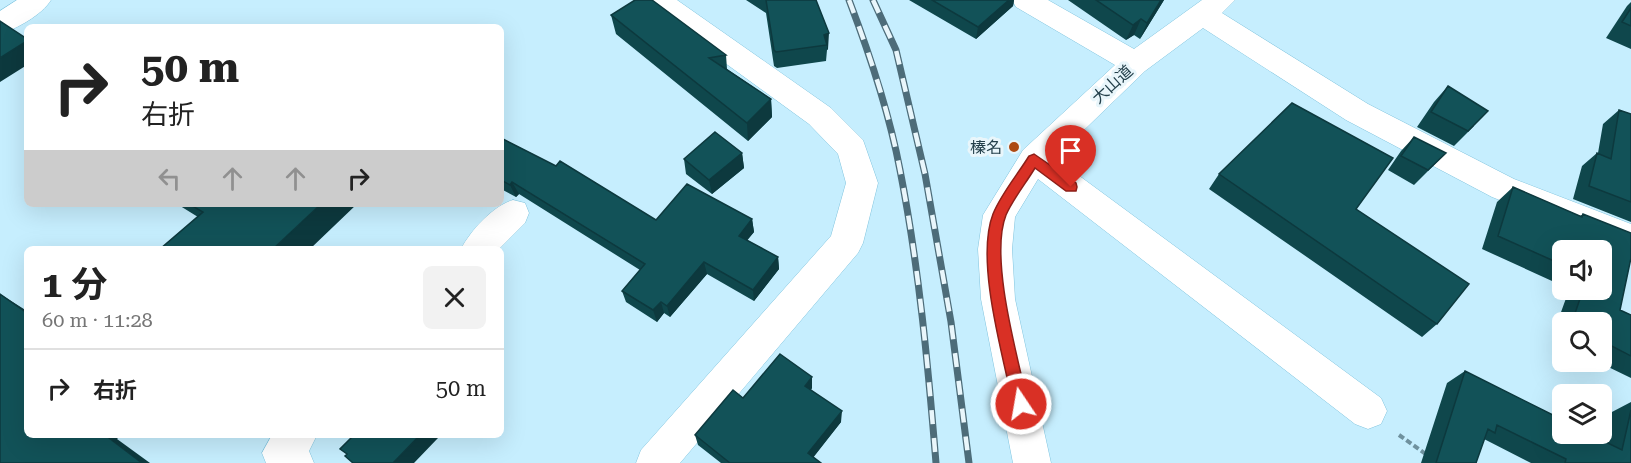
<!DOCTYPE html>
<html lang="ja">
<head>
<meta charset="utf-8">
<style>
  :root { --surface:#fff; --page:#f2f2f2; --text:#222; --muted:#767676; --line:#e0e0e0 }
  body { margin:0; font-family:"Roboto Serif","Noto Sans JP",serif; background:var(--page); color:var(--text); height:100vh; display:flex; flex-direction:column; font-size:22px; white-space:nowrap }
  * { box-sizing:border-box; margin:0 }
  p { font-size:20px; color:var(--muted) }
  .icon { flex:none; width:33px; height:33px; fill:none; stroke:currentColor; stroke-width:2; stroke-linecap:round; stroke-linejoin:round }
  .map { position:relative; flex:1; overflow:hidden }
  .panel { position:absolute; left:24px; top:246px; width:480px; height:192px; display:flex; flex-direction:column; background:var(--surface); border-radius:9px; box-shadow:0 6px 24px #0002 }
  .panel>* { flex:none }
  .banner { position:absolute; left:24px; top:24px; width:480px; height:183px; border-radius:9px; box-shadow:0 6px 24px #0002; background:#fff; color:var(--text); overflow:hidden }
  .buttons { position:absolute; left:1552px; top:240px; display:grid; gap:12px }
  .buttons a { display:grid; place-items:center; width:60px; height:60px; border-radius:9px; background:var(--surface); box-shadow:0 6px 24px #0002; font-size:30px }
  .pin { position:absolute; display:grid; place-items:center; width:51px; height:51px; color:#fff; margin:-62px -26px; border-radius:50% 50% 50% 0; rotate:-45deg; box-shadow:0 0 6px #0007 }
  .pin .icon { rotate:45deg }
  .me { position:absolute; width:66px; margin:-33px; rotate:348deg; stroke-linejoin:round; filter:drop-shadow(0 0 4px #0008) }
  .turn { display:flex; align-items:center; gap:21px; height:126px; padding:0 18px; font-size:27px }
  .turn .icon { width:78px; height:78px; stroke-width:2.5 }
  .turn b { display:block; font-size:42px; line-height:51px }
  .lanes { display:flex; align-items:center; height:57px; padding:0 18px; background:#0003; justify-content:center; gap:30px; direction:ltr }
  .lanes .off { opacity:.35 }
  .round { display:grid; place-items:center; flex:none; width:63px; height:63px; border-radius:9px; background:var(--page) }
  .headline { display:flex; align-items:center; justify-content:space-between; height:102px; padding:0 18px }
  h1 { font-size:36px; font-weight:700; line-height:45px }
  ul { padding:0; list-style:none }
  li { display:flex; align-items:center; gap:18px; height:78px; padding:0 18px; border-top:2px solid var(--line) }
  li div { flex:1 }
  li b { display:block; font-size:22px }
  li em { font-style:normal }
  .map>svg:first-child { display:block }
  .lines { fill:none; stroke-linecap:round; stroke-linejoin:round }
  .minor-casing { stroke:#80c4de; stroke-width:1 }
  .path { stroke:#6f919e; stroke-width:4; stroke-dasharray:6 3; stroke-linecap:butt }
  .minor { fill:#fff; fill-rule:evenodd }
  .rail-casing { stroke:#4d6c79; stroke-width:7 }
  .rail { stroke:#e9f6fb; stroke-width:4.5; stroke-dasharray:14; stroke-linecap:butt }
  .wall { fill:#0f474c }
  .shaded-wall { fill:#0d393e }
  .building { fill:#125258; stroke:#0d393e; stroke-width:1.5 }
  .route { fill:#d93025; stroke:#8d1f18; stroke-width:1.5 }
  .poi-dot { fill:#ad4a13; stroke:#e9f6fb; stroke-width:2 }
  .labels { text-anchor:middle; stroke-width:6; stroke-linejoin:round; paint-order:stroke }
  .street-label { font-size:16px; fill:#24404b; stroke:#e9f6fb }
  .poi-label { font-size:16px; fill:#24404b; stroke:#e9f6fb; text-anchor:end }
</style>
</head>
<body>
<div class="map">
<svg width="1631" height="463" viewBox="0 0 1631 463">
  <rect width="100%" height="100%" fill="#c6eefe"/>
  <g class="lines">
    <g class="minor-casing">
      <path id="minor" d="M17,0H51C42,15 16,29 0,34V11Z
        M644,0H677L831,108L863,140L878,183L863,243L858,253L680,463H636L641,450L831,236L846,183L838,154L809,124L648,7Z
        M1012,0H1048L1134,49L1202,0H1235L1222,13L1368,104L1514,179L1631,224V252L1492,197L1346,120L1203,28L1145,71L1055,158L1381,398L1387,411L1381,424L1368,429L1355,424L1038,179L1015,217L1012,249L1015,299L1051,463H1013L981,299L978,249L983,215L1023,150L1115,65L1016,7Z
        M513,200L525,203L529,213L525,223L499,249H461C471,230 493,206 513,200Z
        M272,435H317L309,451L314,463H266L262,453Z"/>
    </g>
    <path class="path" d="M1399,435L1427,455"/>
    <use href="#minor" class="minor"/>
    <g class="rail-casing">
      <path id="rail" d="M849,0C870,55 889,112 900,170C919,267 928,365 936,463
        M873,0L896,50L925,174L951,322L969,463"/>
    </g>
    <use href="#rail" class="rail"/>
  </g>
  <path class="wall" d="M746,0H816L828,49L827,50L826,61L777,68L774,66L766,13Z
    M909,0H1014L1013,6L976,39Z
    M1068,0H1164L1140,39L1134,35L1126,40Z
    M1631,2V49L1606,38L1627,6Z
    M611,15L726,55L727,69L771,99L772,117L748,141L616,34Z
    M1448,86L1474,126L1454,146L1417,127L1434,102Z
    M1619,110L1631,114V222L1573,199L1582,166L1597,153H1598L1603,124Z
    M1414,137L1446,153L1414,185L1388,170L1401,151Z
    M501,138L656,220L752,219L754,232L747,240L778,257L779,269L754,301L707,274L670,317L664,313L657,322L626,302L622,291L640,270L519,194L516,197L501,189Z
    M742,153L744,168L712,194L686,174L684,159Z
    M1219,174L1356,209L1437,324L1422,337L1209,189Z
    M1513,187L1580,216L1583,214L1620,310L1631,315V378L1598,362H1602V322H1563V343L1552,337L1569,290H1602L1563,250V286L1482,249L1497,202Z
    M177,204H357L198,217Z
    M1465,371L1604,441L1610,413L1631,402V463H1531L1484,439L1476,463H1421L1447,383Z
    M812,388L811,390L841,422L813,457L821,463H721L698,445L695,435L743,398Z"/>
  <path class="shaded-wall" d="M1009,0H1014L1013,6L976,39L978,27Z
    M1161,0H1164L1140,39L1147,23Z
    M1141,19L1134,35L1126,40L1133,25Z
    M829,33L828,49L827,50V45L824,35Z
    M27,41V65L0,82V58Z
    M771,99L772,117L748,141L747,123Z
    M742,153L744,168L712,194L709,180Z
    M512,182L519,194L516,197L510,185Z
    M321,204H357L310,249H273Z
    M752,219L754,232L741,248L739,236Z
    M778,257L779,269L754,301L753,290Z
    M704,262L707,274L670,317L667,306Z
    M0,294L27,311V313Z
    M661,302L664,313L657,322L653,310Z
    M812,377V388L805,397V386Z
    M842,411L841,422L809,463L808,453Z
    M105,435H121L117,439L150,463H142Z
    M420,435H434L438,438L414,463H393Z"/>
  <path class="building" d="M635,0H652L726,55L709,58L771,99L747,123L611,15Z
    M766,0H816L829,33L824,35L827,45L776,52L774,50Z
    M932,0H1009L978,27Z
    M1096,0H1161L1147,23L1141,19L1133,25Z
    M1631,8V26L1622,22Z
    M0,21L27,39V41L0,58Z
    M1448,86L1488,111L1468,131L1431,112Z
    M1292,103L1393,158L1356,209L1469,284L1437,324L1219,174Z
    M1619,110L1631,114V202L1589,186L1597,153L1611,159Z
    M715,132L742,153L709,180L684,159Z
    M1414,137L1446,153L1428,170L1401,156Z
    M501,138L556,166L560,161L656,220L687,184L752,219L739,236L778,257L753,290L704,262L667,306L661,302L653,310L622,291L645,264L512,182L510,185L501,180Z
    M1513,187L1582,217L1583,214L1631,233V258L1620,310L1631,315V356L1602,341V322H1572L1583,290H1602V250H1563V265L1498,236Z
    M189,204H321L273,249H160L203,212Z
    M0,294L27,313V435H105L142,463H0Z
    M780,354L812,377L805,386L842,411L808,453L821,463H730L695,435L733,390L743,398Z
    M1465,371L1563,420V434H1589L1622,450L1631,410V463H1565L1566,459L1497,425L1495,433L1488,429L1476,463H1436Z
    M354,435H420L393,463H353L345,456L347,454L340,449Z"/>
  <path class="route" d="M1034,154L1076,183L1077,187L1076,191H1066L1035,168C1026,183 1013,199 1006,215C989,258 1018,358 1028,404L1026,409L1021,411L1015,409L1013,404C1003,356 975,260 993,214C1001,194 1018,174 1029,156Z"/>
  <circle class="poi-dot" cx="1014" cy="147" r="6"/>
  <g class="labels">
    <g class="street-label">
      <text transform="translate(1112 84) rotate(-42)" y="6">大山道</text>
    </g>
    <g class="poi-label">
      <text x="1002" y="153">榛名</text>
    </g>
  </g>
</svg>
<div class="buttons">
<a><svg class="icon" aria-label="sound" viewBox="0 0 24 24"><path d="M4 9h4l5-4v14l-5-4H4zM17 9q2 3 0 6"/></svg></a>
<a><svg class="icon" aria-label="search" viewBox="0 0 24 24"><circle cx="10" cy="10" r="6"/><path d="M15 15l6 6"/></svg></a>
<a><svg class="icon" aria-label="layers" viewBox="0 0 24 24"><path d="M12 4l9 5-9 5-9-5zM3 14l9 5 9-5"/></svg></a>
</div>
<div class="pin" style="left:1071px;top:187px;background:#d93025"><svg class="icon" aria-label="arrive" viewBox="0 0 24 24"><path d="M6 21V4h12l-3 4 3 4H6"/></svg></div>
<svg class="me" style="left:1021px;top:404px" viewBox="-20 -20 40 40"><circle r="17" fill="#d93025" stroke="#fff" stroke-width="3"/><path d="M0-11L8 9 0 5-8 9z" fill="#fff"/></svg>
<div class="banner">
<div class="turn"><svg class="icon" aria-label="right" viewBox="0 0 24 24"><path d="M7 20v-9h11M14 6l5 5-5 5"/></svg><div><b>50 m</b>右折</div></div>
<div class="lanes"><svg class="icon off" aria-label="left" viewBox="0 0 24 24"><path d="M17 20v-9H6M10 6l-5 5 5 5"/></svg><svg class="icon off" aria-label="ahead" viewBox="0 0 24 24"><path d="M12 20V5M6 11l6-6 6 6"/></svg><svg class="icon off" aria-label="ahead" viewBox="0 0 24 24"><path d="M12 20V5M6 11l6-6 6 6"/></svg><svg class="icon" aria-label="right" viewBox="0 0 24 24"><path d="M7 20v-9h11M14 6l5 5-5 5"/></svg></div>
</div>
<section class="panel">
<div class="headline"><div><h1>1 分</h1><p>60 m · 11:28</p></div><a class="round"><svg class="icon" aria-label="close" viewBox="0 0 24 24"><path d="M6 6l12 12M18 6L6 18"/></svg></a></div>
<ul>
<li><svg class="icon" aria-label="right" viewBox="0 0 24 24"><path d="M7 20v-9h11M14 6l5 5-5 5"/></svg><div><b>右折</b></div><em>50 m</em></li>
</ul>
</section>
</div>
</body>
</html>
